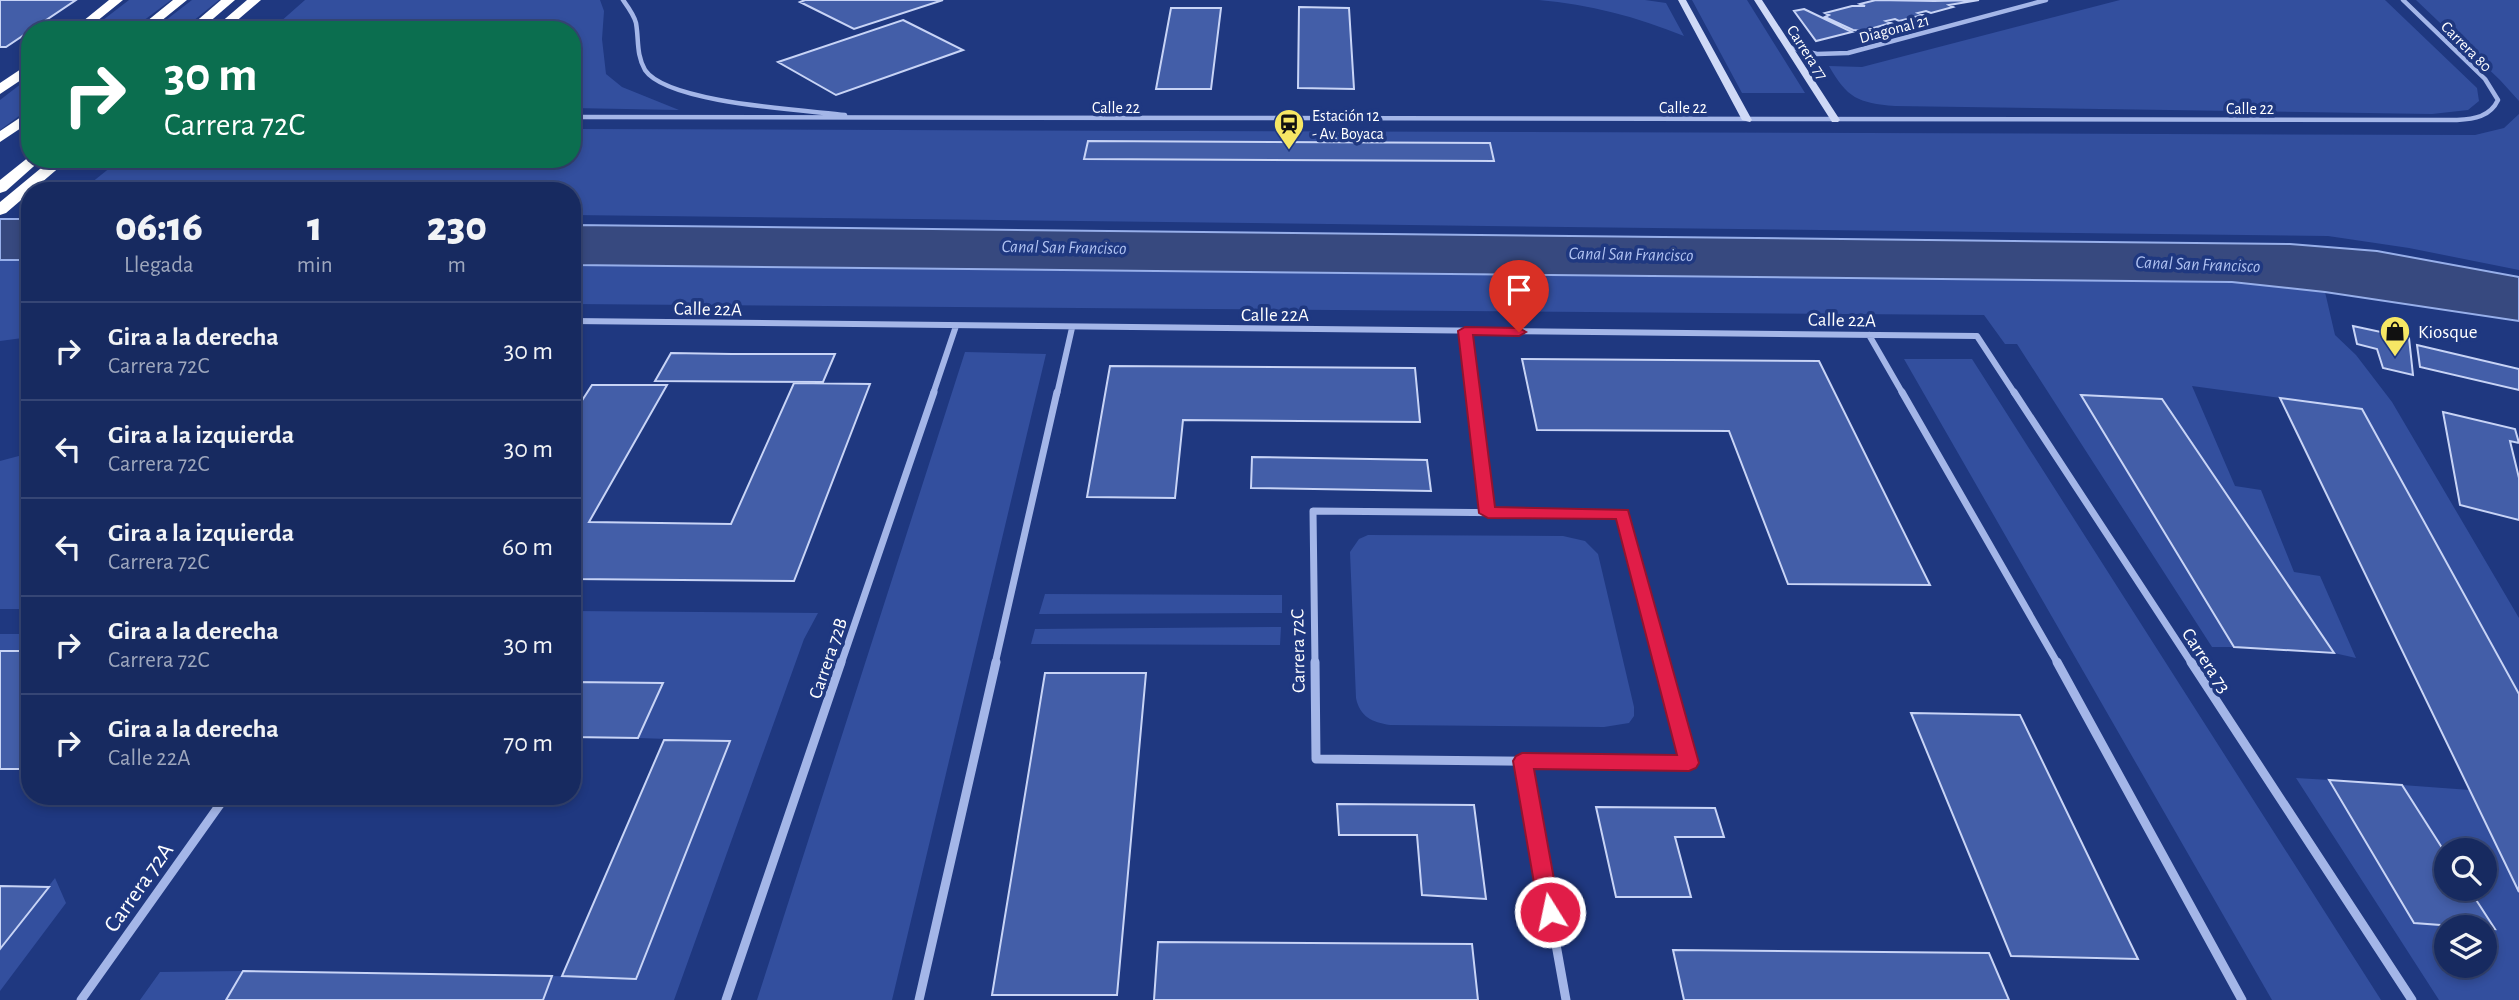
<!DOCTYPE html>
<html lang="es">
<head>
<meta charset="utf-8">
<style>
  :root { --surface:#172a60; --page:#203266; --text:#f1f3f6; --muted:#9ea7bd; --line:#364675 }
  body { margin:0; font-family:"Alegreya Sans",sans-serif; background:var(--page); color:var(--text); height:100vh; display:flex; flex-direction:column; font-size:26px; white-space:nowrap }
  * { box-sizing:border-box; margin:0 }
  p { font-size:23px; color:var(--muted) }
  .icon { flex:none; width:38px; height:38px; fill:none; stroke:currentColor; stroke-width:2; stroke-linecap:round; stroke-linejoin:round }
  .map { position:relative; flex:1; overflow:hidden }
  .sheet { position:absolute; left:21px; top:182px; width:560px; height:623px; display:flex; flex-direction:column; background:var(--surface); border-radius:28px; box-shadow:0 4px 10px #0003,0 0 0 2px var(--line) }
  .sheet>* { flex:none }
  .guide { position:absolute; left:21px; top:21px; width:560px; height:147px; border-radius:28px; box-shadow:0 4px 10px #0003,0 0 0 2px var(--line); background:#0b6e4f; color:#fff; overflow:hidden }
  .fabs { position:absolute; left:2434px; top:838px; display:grid; gap:14px }
  .fabs a { display:grid; place-items:center; width:63px; height:63px; border-radius:50%; background:var(--surface); box-shadow:0 4px 10px #0003,0 0 0 2px var(--line); font-size:35px }
  .pin { position:absolute; display:grid; place-items:center; width:60px; height:60px; color:#fff; margin:-72px -30px; border-radius:50% 50% 50% 0; rotate:-45deg; box-shadow:0 0 7px #0007 }
  .pin .icon { rotate:45deg }
  .me { position:absolute; width:77px; margin:-38px; rotate:350deg; stroke-linejoin:round; filter:drop-shadow(0 0 5px #0008) }
  .turn { display:flex; align-items:center; gap:24px; height:147px; padding:0 28px; font-size:32px }
  .turn .icon { width:91px; height:91px; stroke-width:2.5 }
  .turn b { display:block; font-size:49px; line-height:60px }
  .eta { display:flex; justify-content:space-evenly; align-items:center; height:119px; text-align:center }
  .eta b { font-size:42px; font-weight:800; line-height:49px }
  ul { padding:0; list-style:none }
  li { display:flex; align-items:center; gap:21px; height:98px; padding:0 28px; border-top:2px solid var(--line) }
  li div { flex:1 }
  li b { display:block; font-size:26px }
  li em { font-style:normal }
  .map>svg:first-child { display:block }
  .green { fill:#334f9e }
  .water { fill:#37497f; stroke:#97afea; stroke-width:2 }
  .building { fill:#435ea8; stroke:#c8d4f6; stroke-width:2 }
  .lines { fill:none; stroke-linecap:round; stroke-linejoin:round }
  .street-far3 { stroke:#a4b6e8; stroke-width:4.5 }
  .street-far2 { stroke:#a4b6e8; stroke-width:6 }
  .street-far1 { stroke:#a4b6e8; stroke-width:7 }
  .street { stroke:#a4b6e8; stroke-width:9 }
  .secondary { fill:#cfd9f6; fill-rule:evenodd }
  .highway { fill:#fff; fill-rule:evenodd }
  .route { fill:#e11d48; stroke:#92132f; stroke-width:2 }
  .labels { text-anchor:middle; stroke-width:7; stroke-linejoin:round; paint-order:stroke }
  .far-street-label { font-size:16px; fill:#fff; stroke:#1f3880 }
  .far-poi-label { font-size:16px; fill:#fff; stroke:#1f3880; text-anchor:start }
  .far-water-label { font-size:18px; font-style:italic; fill:#afc1f0; stroke:#1f3880 }
  .street-label { font-size:19px; fill:#fff; stroke:#1f3880 }
  .poi-label { font-size:19px; fill:#fff; stroke:#1f3880; text-anchor:start }
  .near-street-label { font-size:23px; fill:#fff; stroke:#1f3880 }
</style>
</head>
<body>
<div class="map">
<svg width="2519" height="1000" viewBox="0 0 2519 1000">
  <rect width="100%" height="100%" fill="#1f3880"/>
  <path class="green" d="M129,0H171L131,30H90Z
    M192,0H219L182,30H153Z
    M305,0H600L604,11L602,39L606,74L622,87L679,110L572,108V30H271Z
    M1539,0H1645L1666,3L1684,36C1637,17 1589,4 1539,0Z
    M1692,0H1747L1805,93H1742Z
    M2120,0H2385L2477,88L2479,101L2468,110L2432,114L1895,106C1858,103 1847,98 1829,66L1862,67Z
    M2416,0H2519V101L2500,80Z
    M30,77V108L0,130V100Z
    M2519,114V270L2409,248L2328,236L572,215V191H81L121,159H572V129L2475,135L2504,128Z
    M0,260H30V337L0,341Z
    M572,265L2232,282L2325,292L2335,335L2356,355L2392,402L2519,618V694L2362,409L2192,386L2235,486L2261,490L2294,572L2320,576L2356,658L2334,653L2162,399L2081,396L2234,647H2212L2017,344H2005L1984,315L572,304Z
    M965,352L1046,354L892,1000H757Z
    M1904,359H1972L2381,1000H2272Z
    M30,453V609H0V461Z
    M1368,535L1563,536L1585,541L1598,554L1634,707V716L1629,723L1604,727L1390,725C1372,722 1360,717 1356,698L1350,552L1359,539Z
    M1045,594L1282,595V613L1039,614Z
    M572,611L818,613L804,639L674,1000H543L552,976L637,978L729,741L638,738L663,683L572,682Z
    M1281,627L1280,645L1031,644L1035,629Z
    M0,634H30V651H0Z
    M2296,778L2329,780L2414,923L2478,927L2446,928V966H2485V928L2469,889H2485V850H2446V854L2402,785L2470,790L2519,892V1000H2439Z
    M55,878L66,903L0,991V949Z
    M243,971L226,1000H140L160,972Z"/>
  <path class="water" d="M0,219H30V260H0Z
    M572,225L2290,244L2377,251L2519,277V321L2325,292L2232,282L572,265Z"/>
  <path class="building" d="M0,0H76L6,47H0Z
    M805,0H943L854,29L800,2Z
    M1876,0L1934,1L1979,0L1949,5L1953,7L1931,13L1926,11L1918,13L1923,15L1899,21L1895,19L1886,21L1891,23L1863,31L1853,30L1825,17L1829,15L1825,13L1852,6H1865L1860,4Z
    M1299,7L1349,8L1354,89L1298,88Z
    M1171,8H1221L1211,89H1156Z
    M1804,9L1852,32L1816,41L1794,11Z
    M903,20L963,50L836,95L778,62Z
    M1088,141L1490,143L1494,161L1084,159Z
    M2353,326L2409,338L2413,375L2383,368L2377,349L2357,344Z
    M2417,345L2519,369V390L2420,367Z
    M671,353L732,354H835L823,382L655,381Z
    M1522,359L1819,361L1930,585L1788,584L1729,431L1537,430Z
    M1110,366L1415,368L1420,422L1183,420L1175,498L1087,497Z
    M794,383L870,384L794,581L572,579V416L592,385H667L589,522L731,524Z
    M2081,395L2162,399L2334,653L2234,647Z
    M2280,398L2362,409L2519,694V892Z
    M2443,412L2515,429L2519,443L2510,441L2519,478V520L2460,505Z
    M1252,457L1427,460L1431,491L1251,488Z
    M0,651H30V769H0Z
    M1045,673H1146L1117,995H992Z
    M572,682L663,683L638,738L572,737Z
    M1911,713L2020,715L2138,959L2011,956Z
    M664,740L730,741L636,979L562,976Z
    M2329,780L2402,785L2446,854V889H2469L2495,929L2414,923Z
    M1337,804L1474,805L1486,899L1422,895L1417,835H1339Z
    M1596,807L1715,808L1724,837H1675L1691,897H1616Z
    M0,886L49,887L0,949Z
    M1158,942L1472,944L1478,1000H1154Z
    M1673,950L1989,953L2009,1000H1684Z
    M243,971L552,976L543,1000H226Z"/>
  <g class="lines">
    <path class="street-far3" d="M623,0C628,7 634,15 636,23C639,40 636,54 645,70C667,103 803,110 845,115
      M1788,47L1817,54L1848,53L2046,0
      M572,117L2457,120C2474,119 2490,117 2498,100L2485,79L2403,0"/>
    <path class="street-far2" d="M572,321L1977,336L2015,394
      M1465,331L1473,394
      M1869,335L1903,394
      M933,394L956,326
      M1057,394L1072,328"/>
    <path class="street-far1" d="M1473,392L1488,513
      M1902,392L2058,664
      M2014,392L2192,664
      M841,664L934,392
      M995,664L1057,392
      M1315,664L1313,511L1623,514L1663,664"/>
    <path class="street" d="M1315,662L1316,759L1689,763L1662,662
      M2057,662L2242,1000
      M2191,662L2412,1000
      M1523,761L1566,1000
      M81,1000L226,796
      M726,1000L841,662
      M919,1000L996,662"/>
    <path class="secondary" d="M1678,0H1686L1752,120L1750,122L1742,120Z
      M1754,0H1762L1840,120L1838,122H1832Z"/>
    <path class="highway" d="M109,0H123L86,30H72Z
      M173,0H187L150,30H136Z
      M221,0H235L200,30H186Z
      M247,0H261L226,30H212Z
      M30,63V74L0,94V83Z
      M30,111V122L0,142V131Z
      M30,156V159H42L6,191L0,193V180Z
      M52,159H69L6,213L0,215V202Z"/>
  </g>
  <path class="route" d="M1465,327L1519,328L1526,332L1519,336L1473,335L1495,507L1628,510L1699,763L1696,768L1689,771L1534,769L1560,912L1557,919L1550,921L1542,919L1539,912L1513,761L1516,756L1522,753L1677,755L1616,519L1488,518L1479,513L1458,331Z"/>
  <defs>
    <g id="station-pin" transform="scale(1.575)"><path d="M0 17L-7.5 6A9.5 9.5 0 1 1 7.5 6Z" fill="#f6e764" stroke="#1f3880"/><path d="M-3-6H3Q5-6 5-4V2Q5 4 3 4L4.5 6H3L1.5 4h-3L-3 6H-4.5L-3 4Q-5 4-5 2V-4Q-5-6-3-6ZM-3.5-4v3h7v-3ZM-3.5 1v1.5H-2V1ZM2 1v1.5H3.5V1Z" fill="#111"/></g>
    <g id="shop-pin" transform="scale(1.575)"><path d="M0 17L-7.5 6A9.5 9.5 0 1 1 7.5 6Z" fill="#f6e764" stroke="#1f3880"/><path d="M-5-2.5h2.3a2.7 3.5 0 0 1 5.4 0H5L5.5 6h-11ZM-1.5-2.5h3a1.5 2.3 0 0 0-3 0Z" fill="#111"/></g>
  </defs>
  <g fill-rule="evenodd">
    <use href="#station-pin" x="1289" y="124"/>
    <use href="#shop-pin" x="2395" y="331"/>
  </g>
  <g class="labels">
    <g class="far-street-label">
      <text transform="translate(1894 28) rotate(-15)" y="6">Diagonal 21</text>
      <text transform="translate(2467 46) rotate(45)" y="6">Carrera 80</text>
      <text transform="translate(1808 52) rotate(57)" y="6">Carrera 77</text>
      <text x="1116" y="113">Calle 22</text>
      <text x="1683" y="113">Calle 22</text>
      <text x="2250" y="114">Calle 22</text>
    </g>
    <g class="far-poi-label">
      <text x="1312" y="121">Estación 12<tspan x="1312" dy="18">- Av. Boyaca</tspan></text>
    </g>
    <g class="far-water-label">
      <text transform="translate(1064 247) rotate(1)" y="6">Canal San Francisco</text>
      <text transform="translate(1631 254) rotate(1)" y="6">Canal San Francisco</text>
      <text transform="translate(2198 264) rotate(2)" y="6">Canal San Francisco</text>
    </g>
    <g class="street-label">
      <text transform="translate(708 308) rotate(1)" y="7">Calle 22A</text>
      <text x="1275" y="321">Calle 22A</text>
      <text transform="translate(1842 319) rotate(1)" y="7">Calle 22A</text>
      <text transform="translate(1297 651) rotate(-91)" y="7">Carrera 72C</text>
      <text transform="translate(827 658) rotate(-71)" y="7">Carrera 72B</text>
      <text transform="translate(2207 660) rotate(57)" y="7">Carrera 73</text>
    </g>
    <g class="poi-label">
      <text x="2418" y="338">Kiosque</text>
    </g>
    <g class="near-street-label">
      <text transform="translate(138 887) rotate(-55)" y="8">Carrera 72A</text>
    </g>
  </g>
</svg>
<div class="fabs">
<a><svg class="icon" aria-label="search" viewBox="0 0 24 24"><circle cx="10" cy="10" r="6"/><path d="M15 15l6 6"/></svg></a>
<a><svg class="icon" aria-label="layers" viewBox="0 0 24 24"><path d="M12 4l9 5-9 5-9-5zM3 14l9 5 9-5"/></svg></a>
</div>
<div class="pin" style="left:1519px;top:332px;background:#d93025"><svg class="icon" aria-label="arrive" viewBox="0 0 24 24"><path d="M6 21V4h12l-3 4 3 4H6"/></svg></div>
<svg class="me" style="left:1550px;top:912px" viewBox="-20 -20 40 40"><circle r="17" fill="#e11d48" stroke="#fff" stroke-width="3"/><path d="M0-11L8 9 0 5-8 9z" fill="#fff"/></svg>
<div class="guide">
<div class="turn"><svg class="icon" aria-label="right" viewBox="0 0 24 24"><path d="M7 20v-9h11M14 6l5 5-5 5"/></svg><div><b>30 m</b>Carrera 72C</div></div>
</div>
<section class="sheet">
<div class="eta">
<div><b>06:16</b><p>Llegada</p></div>
<div><b>1</b><p>min</p></div>
<div><b>230</b><p>m</p></div>
</div>
<ul>
<li><svg class="icon" aria-label="right" viewBox="0 0 24 24"><path d="M7 20v-9h11M14 6l5 5-5 5"/></svg><div><b>Gira a la derecha</b><p>Carrera 72C</p></div><em>30 m</em></li>
<li><svg class="icon" aria-label="left" viewBox="0 0 24 24"><path d="M17 20v-9H6M10 6l-5 5 5 5"/></svg><div><b>Gira a la izquierda</b><p>Carrera 72C</p></div><em>30 m</em></li>
<li><svg class="icon" aria-label="left" viewBox="0 0 24 24"><path d="M17 20v-9H6M10 6l-5 5 5 5"/></svg><div><b>Gira a la izquierda</b><p>Carrera 72C</p></div><em>60 m</em></li>
<li><svg class="icon" aria-label="right" viewBox="0 0 24 24"><path d="M7 20v-9h11M14 6l5 5-5 5"/></svg><div><b>Gira a la derecha</b><p>Carrera 72C</p></div><em>30 m</em></li>
<li><svg class="icon" aria-label="right" viewBox="0 0 24 24"><path d="M7 20v-9h11M14 6l5 5-5 5"/></svg><div><b>Gira a la derecha</b><p>Calle 22A</p></div><em>70 m</em></li>
</ul>
</section>
</div>
</body>
</html>
